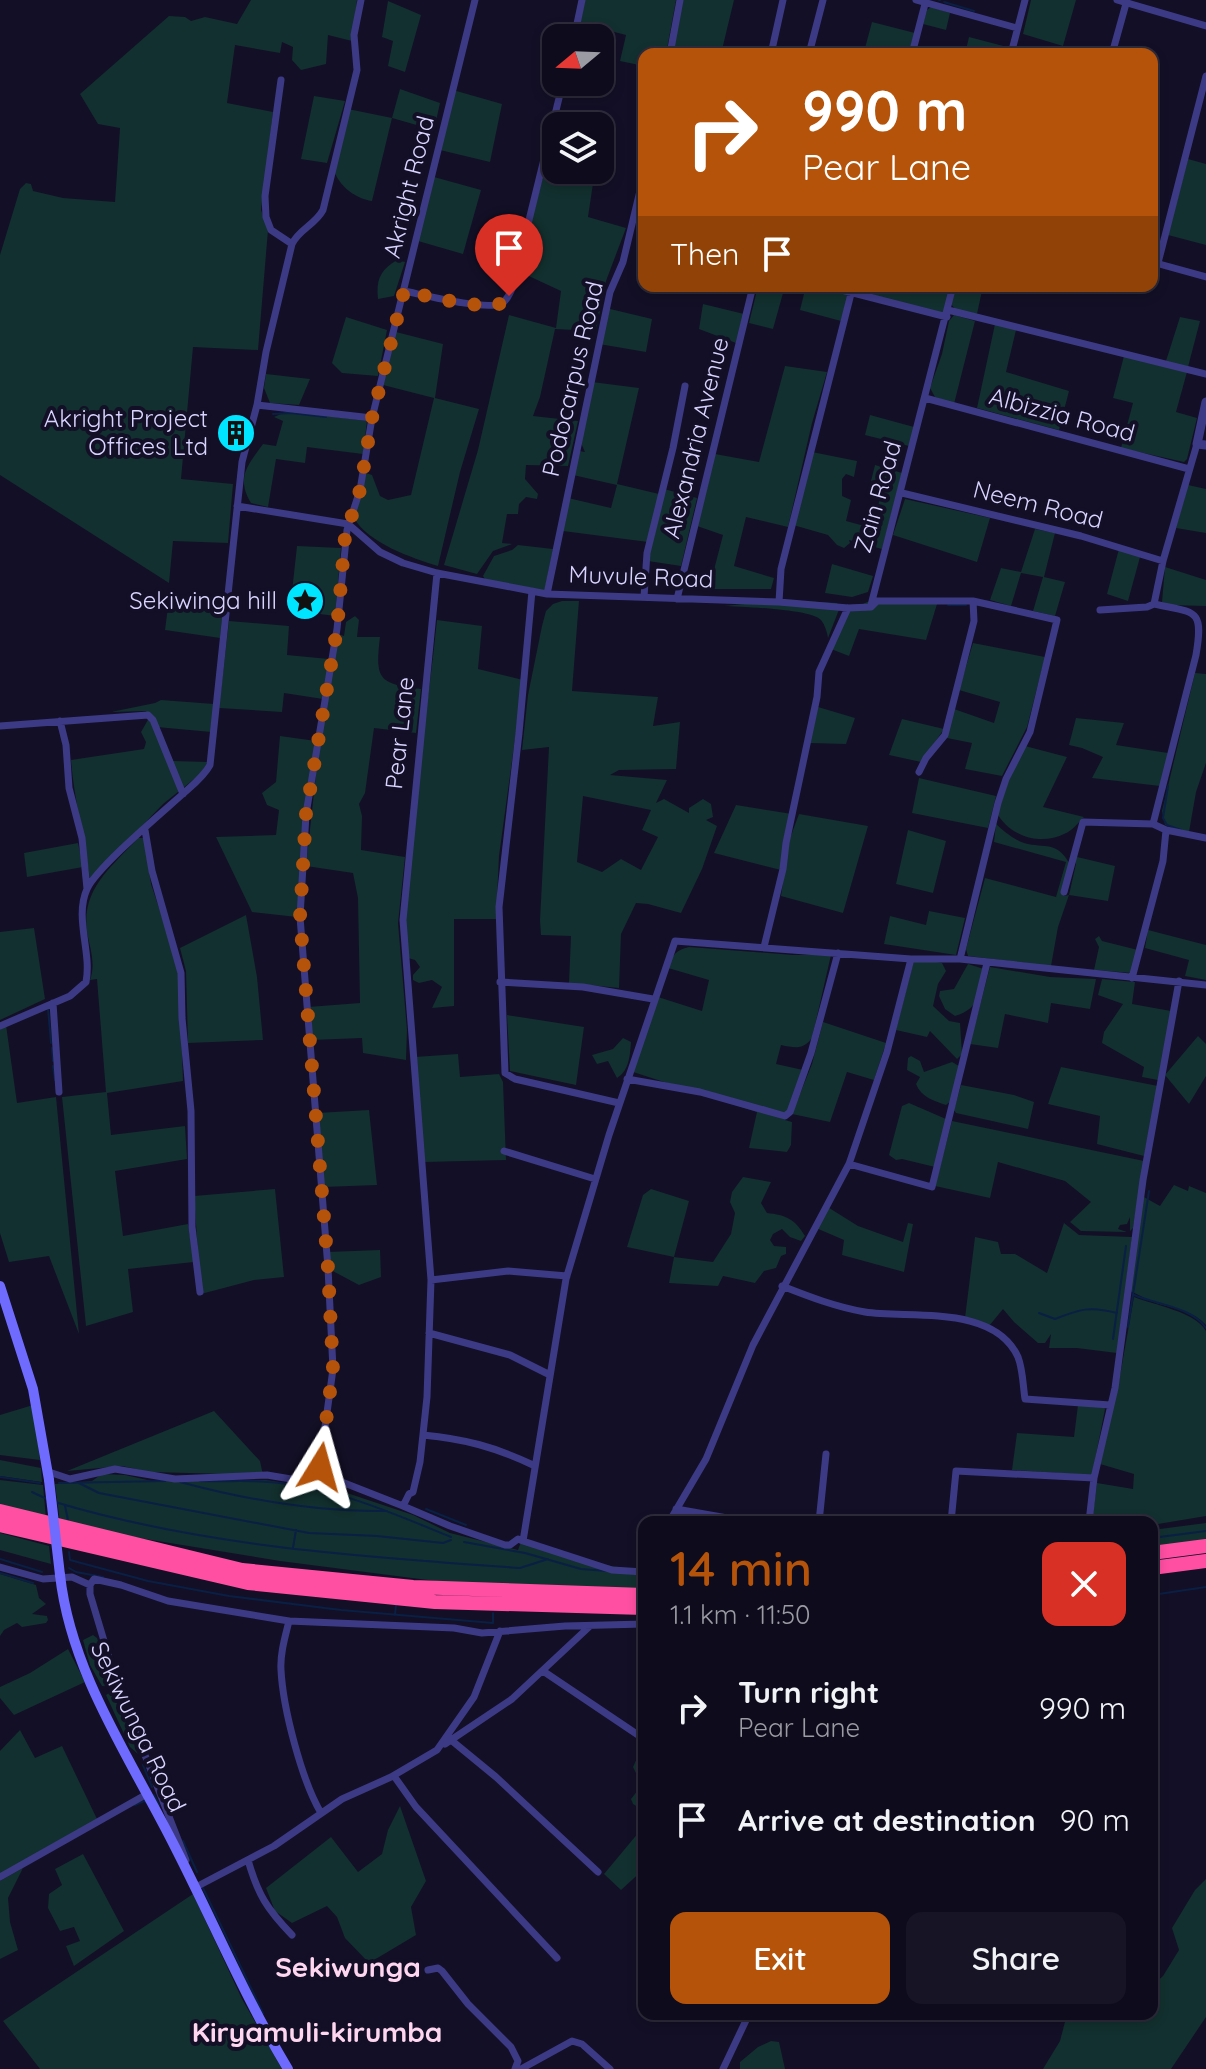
<!DOCTYPE html>
<html lang="en">
<head>
<meta charset="utf-8">
<style>
  :root { --surface:#0e0b1c; --page:#171425; --text:#f1f3f6; --muted:#9b9ba3; --line:#2e2b3b; --accent:#b45309 }
  body { margin:0; font-family:Quicksand,sans-serif; background:var(--page); color:var(--text); height:100vh; display:flex; flex-direction:column; font-size:30px; white-space:nowrap }
  * { box-sizing:border-box; margin:0 }
  p { font-size:26px; color:var(--muted) }
  .icon { flex:none; width:44px; height:44px; fill:none; stroke:currentColor; stroke-width:2; stroke-linecap:round; stroke-linejoin:round }
  .map { position:relative; flex:1; overflow:hidden }
  .side { position:absolute; left:638px; top:1516px; width:520px; height:504px; display:flex; flex-direction:column; background:var(--surface); border-radius:16px; box-shadow:0 4px 12px #0003,0 0 0 2px var(--line) }
  .side>* { flex:none }
  .banner { position:absolute; left:638px; top:48px; width:520px; height:244px; border-radius:16px; box-shadow:0 4px 12px #0003,0 0 0 2px var(--line); background:#b45309; color:#fff; overflow:hidden }
  .needle { width:52px; rotate:251deg }
  .fabs { position:absolute; left:542px; top:24px; display:grid; gap:16px }
  .fabs a { display:grid; place-items:center; width:72px; height:72px; border-radius:16px; background:var(--surface); box-shadow:0 4px 12px #0003,0 0 0 2px var(--line); font-size:40px }
  .pin { position:absolute; display:grid; place-items:center; width:68px; height:68px; color:#fff; margin:-82px -34px; border-radius:50% 50% 50% 0; rotate:-45deg; box-shadow:0 0 8px #0007 }
  .pin .icon { rotate:45deg }
  .me { position:absolute; width:88px; margin:-44px; rotate:8deg; stroke-linejoin:round; filter:drop-shadow(0 0 6px #0008) }
  .turn { display:flex; align-items:center; gap:28px; height:168px; padding:0 32px; font-size:36px }
  .turn .icon { width:104px; height:104px; stroke-width:2.5 }
  .turn b { display:block; font-size:56px; line-height:68px }
  .then { display:flex; align-items:center; height:76px; padding:0 32px; background:#0003; gap:16px; font-size:30px }
  .round { display:grid; place-items:center; flex:none; width:84px; height:84px; border-radius:16px; background:var(--page) }
  .headline { display:flex; align-items:center; justify-content:space-between; height:136px; padding:0 32px }
  h1 { font-size:48px; font-weight:600; line-height:60px; color:var(--accent) }
  .primary-button { display:flex; gap:16px; margin-top:auto; padding:16px 32px }
  .primary-button a { flex:1; height:92px; border-radius:16px; background:var(--accent); color:#fff; font-size:32px; font-weight:600; line-height:92px; text-align:center }
  .primary-button a+a { background:var(--page); color:var(--text) }
  ul { padding:0; list-style:none }
  li { display:flex; align-items:center; gap:24px; height:112px; padding:0 32px }
  li div { flex:1 }
  li b { display:block; font-size:30px }
  li em { font-style:normal }
  .map>svg:first-child { display:block }
  .green { fill:#12302f; fill-rule:evenodd }
  .lines { fill:none; stroke-linecap:round; stroke-linejoin:round }
  .stream { stroke:#0a1f44; stroke-width:2 }
  .minor { stroke:#3d3a85; stroke-width:7 }
  .tertiary { stroke:#3d3a85; stroke-width:9 }
  .secondary { stroke:#6f6bff; stroke-width:10 }
  .motorway { stroke:#ff4fa3; stroke-width:14 }
  .secondary-bridge { stroke:#6f6bff; stroke-width:10 }
  .route { stroke:#b45309; stroke-width:14; stroke-dasharray:0 25.2 }
  .labels { text-anchor:middle; stroke-width:8; stroke-linejoin:round; paint-order:stroke }
  .street-label { font-size:24px; fill:#d9d4ff; stroke:#130f26 }
  .poi-label { font-size:24px; fill:#d9d4ff; stroke:#130f26; text-anchor:end }
  .quarter-label { font-size:28px; font-weight:bold; fill:#ffd6f0; stroke:#130f26 }
</style>
</head>
<body>
<div class="map">
<svg width="1206" height="2069" viewBox="0 0 1206 2069">
  <rect width="100%" height="100%" fill="#130f26"/>
  <path class="green" d="M251,0H357L352,41L328,35L326,64L301,70L292,60L293,47L282,42L280,53L235,45L227,103L273,112L261,210L268,230L258,350L193,347L181,479L233,484L228,543L173,541L169,583L0,475V255L20,189L26,183L31,184L33,191L63,198L115,202L120,128L98,124L80,94L169,16L185,17L191,21L205,17L237,24Z
    M585,0H676L666,54H644V66L620,61L626,35L580,23Z
    M681,0H734L721,54L673,47Z
    M1031,0H1076L1063,46L1023,34Z
    M388,1L421,15L405,72L388,66L393,41L382,37Z
    M931,7L950,13L946,30L923,24L927,10Z
    M872,22L915,33L910,54H887L865,48Z
    M969,37L1011,48L1010,54H965Z
    M400,89L440,103L434,130L392,118L372,201C355,199 334,183 333,164C332,151 344,122 348,109L392,118Z
    M453,90L502,104L490,162L440,150Z
    M314,96L345,101L327,163L301,159Z
    M551,147L556,148V170H595L588,217L626,228L606,281L596,331L555,329L540,397L533,416L578,421L568,466L526,465L525,479L538,494L537,499L526,497L519,504L518,514H507L502,543L512,544L493,551L477,574L444,565L478,450L509,315L556,328L561,291L518,271Z
    M1188,159L1206,164V245L1168,235Z
    M434,177L481,190L463,254L418,241Z
    M397,260L405,262L394,296L378,299C376,280 380,270 397,260Z
    M758,286H785L773,329L749,323Z
    M806,286H820L847,292L849,295L841,321L800,310Z
    M853,286H950L943,316L851,294Z
    M956,286H983L977,314L955,309L951,304Z
    M703,304L744,314L736,343L699,329Z
    M606,308L652,319L646,352L599,344Z
    M954,315L975,321L954,404L935,397L930,388L942,354L949,321Z
    M346,317L387,330L378,376L342,373L332,363Z
    M1180,317L1200,321L1188,367L1166,361Z
    M995,324L1016,330L1006,372L1069,391L1059,430L977,408Z
    M396,332L443,344L435,398L479,409L460,472L438,566C412,558 368,543 354,518L366,473L372,475L380,496L388,500L411,495L434,398L383,385Z
    M1124,356L1187,372L1176,412L1197,418L1187,459L1184,462L1121,448L1133,403L1113,398Z
    M785,366L827,372L812,423L788,527L746,517L734,566L774,578L771,589H709L723,535L697,526L715,454L759,462Z
    M266,374L310,379L299,405L270,403L264,388Z
    M592,382L639,388L617,484L659,494L648,542L563,531L568,498L611,508L617,485L573,475L579,451L585,452L581,443Z
    M288,411L367,421L363,454L307,447L305,463L276,459L268,507L251,503C236,478 247,466 263,444L276,446L283,421L274,417Z
    M870,415L914,427L909,446L865,435Z
    M812,452L857,461L854,477L846,474L842,479V496L851,500L846,521L872,528L883,487L871,481L875,465L902,473L882,549L849,540L850,543L844,548L837,545L828,535L793,525Z
    M1188,485L1206,489V533L1176,528Z
    M664,489L697,498L681,566L648,561Z
    M905,499L990,518L977,562L893,535Z
    M1035,529L1055,533L1044,577L1065,582L1055,616L1033,611L1043,577L1021,573L1011,606L990,600L1001,568L1021,572Z
    M518,545L553,549L544,593L485,579L483,576L494,556L512,550Z
    M297,546L341,548L335,616L290,610Z
    M1119,549L1140,557L1128,601L1107,594Z
    M832,564L873,576L868,592L852,597L825,593Z
    M1165,567L1206,580V606L1168,605L1162,602Z
    M785,600L837,603L840,607L828,638C827,632 825,625 821,620C811,609 742,607 724,606Z
    M562,601H579L572,691L658,697L653,726L680,722L676,769L619,770L610,775L667,780L656,803L664,799L689,813V808L703,799L711,804L713,817L706,820L717,826L702,869L681,913L648,904L636,903L621,934L619,988L569,983L571,936L541,935L540,920L549,747L522,750L528,695L542,626L546,611L553,604ZM583,796L651,810L642,830L658,837L641,870L621,859L602,872L577,862Z
    M867,602L937,604L926,640L859,629L849,656L831,649L843,614Z
    M168,607L223,610L220,638L165,630Z
    M355,616L359,620L357,637H380C375,679 378,684 421,689L416,733L374,728L365,793L359,804L362,816L361,850L405,857L398,923L407,1030L406,1060L363,1053L362,1038L311,1040L308,1007L360,1003L358,898L353,873L306,866L318,756L338,634L344,636L346,622Z
    M437,620L482,626L478,669L523,680L499,856L496,919H454V1006L432,1008L442,987L432,980L419,983L413,980V975L420,967L415,960L405,957C403,844 426,732 437,620Z
    M229,621L289,626L287,655L329,659L323,699L284,693L282,712L219,708Z
    M973,643L1045,657L1027,727L1002,776L965,769L972,743L947,738L954,709L994,723L1000,702L959,690Z
    M1195,673L1206,674V763L1196,792L1189,832L1165,825L1162,811Z
    M161,700L214,704L211,732L157,727L173,761L208,762L199,775L163,804L90,880C85,839 74,800 71,760L144,749L146,742L141,732L149,718L146,711L111,712L155,703Z
    M818,707L855,718L846,744L810,743Z
    M1076,718L1124,723L1116,745L1168,753L1160,786L1092,778L1103,757L1082,748L1069,745Z
    M902,719L944,729L921,762L889,755Z
    M280,736L316,741L297,917L252,912L216,837L276,835L279,810L267,805L262,793L276,782Z
    M1025,746L1067,757L1043,807L1084,817C1078,823 1072,831 1064,834C1041,846 1009,836 997,813L1006,780Z
    M919,778L996,796L988,828L912,813Z
    M736,805L792,814L781,870L714,853Z
    M799,814L868,826L843,913L781,896L789,841Z
    M996,824C1003,831 1015,840 1024,843C1046,849 1056,840 1070,864L1064,896L1069,895L1076,864L1073,856L1115,866L1108,901L1069,895L1058,927L1051,966L968,956L966,949L985,878L1056,897L1066,862L994,842Z
    M908,830L946,841L933,893L896,884Z
    M138,838H144L151,884L179,968L183,1081L107,1093L111,1135L185,1126L187,1159L115,1171L123,1236L188,1224L194,1262L128,1269L133,1312L86,1326L62,1097L106,1092L97,979L90,980C96,964 90,948 87,932C81,888 112,867 138,838Z
    M78,843L83,867L27,877L24,853Z
    M929,911L965,918L956,955L884,944L890,916L926,925Z
    M246,915L257,977L263,1040L188,1043L186,971L180,948Z
    M34,928L45,999L0,1020V932Z
    M1148,930L1206,945V980L1185,976L1189,960L1145,948Z
    M1099,936L1102,941L1138,950L1132,973L1094,970L1099,947L1095,939Z
    M689,947L793,955H831L812,1038C803,1050 795,1048 781,1045L776,1064L803,1070L798,1091L785,1120L792,1122L791,1145L787,1152L749,1148L757,1112L630,1071L658,997L702,1011L709,980L668,968C672,955 676,950 689,947Z
    M921,959L942,963L946,971L938,984L933,1006L949,1021L960,1023L962,1054L957,1059L930,1031L927,1037L896,1030L914,960Z
    M968,964L984,969C978,993 981,1008 955,1016L945,1009L939,996L940,991L954,989Z
    M990,967L1050,977L1096,979L1090,1009L1051,1003L1048,1023L1005,1014L998,1048L970,1044Z
    M1102,979L1135,982L1132,1004L1171,1011L1158,1080L1142,1077L1144,1067L1102,1043L1104,1032L1123,1004L1098,995Z
    M507,1015L584,1027L576,1085L510,1071Z
    M823,1022L886,1043L874,1080L847,1072L830,1122L792,1114L812,1064Z
    M6,1025L17,1103L56,1097L79,1334L49,1256L9,1262L0,1233V1028Z
    M1198,1036L1206,1044V1076L1189,1104L1165,1075Z
    M623,1038L631,1042C630,1056 629,1071 617,1078L608,1061L597,1064L592,1055L613,1049Z
    M458,1054L460,1077L499,1074L503,1082L506,1160L424,1162L415,1057Z
    M911,1056L920,1061L924,1072L952,1062L959,1066L951,1101L946,1105C934,1101 921,1097 916,1084L920,1077L907,1070L908,1058Z
    M1061,1067L1158,1086L1144,1156L1097,1144L1100,1116L1048,1104Z
    M961,1085L1014,1095L1034,1102L1028,1129L956,1113L954,1110Z
    M909,1103L946,1119L935,1167L902,1159L896,1160L889,1155L902,1106Z
    M369,1110L377,1185L323,1187L317,1113Z
    M952,1121L1144,1161L1133,1228L1130,1231V1217L1127,1224L1120,1225L1118,1229L1127,1232L1081,1231L1070,1222L1091,1202L1065,1181L998,1162L990,1198L935,1186Z
    M743,1177L771,1182L761,1203L767,1213C786,1215 795,1219 805,1236L801,1241L790,1237L782,1229L773,1234L770,1240L774,1246L786,1247V1254L781,1256L776,1268L764,1271L755,1283L723,1276L718,1286L669,1283L674,1257L627,1247L643,1195L651,1189L689,1201L674,1257L713,1262L731,1234L735,1213L730,1202L732,1192Z
    M1174,1185L1188,1191L1189,1186L1206,1193V1325C1193,1311 1177,1309 1159,1304C1149,1301 1139,1295 1130,1291L1142,1196L1160,1206Z
    M275,1189L284,1277L254,1280L201,1294L194,1196Z
    M826,1206L858,1226L903,1242L908,1223L913,1224L904,1272L842,1255L844,1240L816,1228Z
    M1064,1223L1079,1235L1132,1237L1117,1353L1077,1348H1049L1051,1334L1045,1343H1038L1014,1322L1003,1309L989,1326L965,1318L975,1237L998,1242L1001,1254H1015L1047,1273Z
    M380,1250L381,1277L359,1285L329,1269L327,1252Z
    M1134,1297C1154,1305 1196,1312 1206,1331V1516L1152,1525V1522H1092L1097,1483L1133,1489L1134,1474L1100,1464L1118,1387Z
    M33,1405L40,1460L0,1455V1415Z
    M1078,1405L1104,1407L1105,1409L1092,1475L1012,1470L1017,1433L1074,1437Z
    M214,1411L260,1461L263,1475L150,1472L122,1466L67,1471Z
    M0,1460L41,1468L42,1482L0,1476Z
    M102,1474L125,1475L152,1481L266,1480L344,1492L413,1515L450,1533L518,1550L522,1539L605,1565L644,1571V1589L451,1583L280,1561L96,1531L60,1522L55,1484L92,1481Z
    M0,1480L43,1485L46,1518L0,1507Z
    M1206,1523V1540L1152,1548V1530Z
    M0,1533L49,1546L51,1564L0,1550Z
    M0,1574L36,1585L39,1598L46,1604L32,1614L47,1616L48,1620L46,1623L22,1627L17,1623L4,1630L0,1636Z
    M93,1635L97,1638L113,1687L102,1686L90,1665L83,1640Z
    M68,1649L85,1682L14,1715L0,1698V1687L30,1673Z
    M114,1690L138,1754L130,1747L106,1695Z
    M20,1730L35,1758L62,1746L97,1819L0,1874V1751Z
    M644,1750V1811L633,1804L631,1799L642,1785L633,1767L639,1754Z
    M400,1806L426,1881L411,1907L416,1935L369,1963L345,1938L337,1917L327,1906L292,1923L275,1911L266,1888L331,1837L358,1872L382,1854L388,1830Z
    M644,1826V1869L621,1890L604,1874Z
    M83,1854L124,1931L74,1966L66,1946L80,1941L74,1927L60,1931L48,1908L49,1894L62,1885L55,1869Z
    M23,1868L8,1898L10,1922L18,1950L0,1959V1881Z
    M1206,1879V2017L1171,2069H1043L1060,2041L1067,2014H1152V1986L1163,1976L1179,1950L1172,1928L1195,1890Z
    M193,1894L242,1999L282,2069H40L3,2021Z
    M771,2041L779,2042L785,2069H740V2062L758,2047Z"/>
  <g class="lines">
    <path class="stream" d="M939,0H940
      M944,2L974,11
      M273,414L291,413L326,417
      M948,605H966
      M1168,786L1163,818L1167,825L1181,830
      M48,1009L51,1043
      M52,1048L53,1061
      M53,1066L55,1080
      M1134,1295C1155,1304 1192,1307 1206,1328
      M1039,1313L1055,1319C1080,1309 1090,1306 1117,1313
      M1128,1327L1149,1191
      M1113,1339L1126,1246
      M0,1477L40,1483
      M200,1481C222,1482 246,1480 268,1482C332,1486 392,1513 451,1537
      M180,1482C247,1500 317,1512 387,1511
      M59,1483L165,1481
      M79,1483L99,1493L309,1533L377,1536L443,1543L451,1540
      M32,1492L49,1500
      M55,1502C205,1547 365,1557 520,1568L548,1559
      M65,1506L68,1520
      M426,1509L466,1525
      M1152,1538L1206,1531
      M464,1542L525,1553L581,1569L607,1571
      M293,1548L296,1530
      M69,1552L70,1560L148,1581L229,1596L341,1610L493,1623V1613
      M0,1559L42,1572
      M69,1568L76,1572L103,1577
      M0,1573L33,1583
      M1152,1595L1206,1587
      M395,1615L396,1605
      M143,1765L152,1787
      M154,1795L159,1805
      M135,1805L144,1801L146,1802
      M183,1841L197,1872
      M203,1888L263,2013"/>
    <path class="minor" d="M361,0L354,35L357,70L323,210C315,225 299,229 292,244L266,352L257,405L372,418
      M916,0L1017,28
      M1117,0L1206,26
      M574,38L582,0
      M670,54L680,0
      M771,54L783,0
      M809,54L823,0
      M912,54L926,0
      M1011,54L1025,0
      M1112,54L1127,0
      M281,80L265,196L266,217L271,230L292,244
      M1152,262L1206,277
      M1158,263L1206,76
      M826,286L947,317
      M404,291C424,295 483,310 500,304C506,302 509,295 512,289L563,82
      M948,310L1206,374
      M925,398L1189,469
      M902,493L1081,536L1163,561
      M237,506L348,524L380,552L403,563L437,573L547,594L779,602L848,608L871,607L877,601H973L1057,620L1030,732L1006,779L998,803L960,959
      M532,591L519,733L499,907L505,1073L515,1079L619,1103
      M547,594L610,292L623,262L644,174
      M644,597L647,553L673,448L685,386
      M677,599L753,286
      M779,602L781,569L853,286
      M1154,604L1163,561L1197,444
      M871,605L953,286
      M1100,610L1147,607L1154,604
      M60,721L66,745L69,788L82,838L87,889
      M0,726L148,715L153,720L183,794
      M919,772L926,758L945,735L974,621L973,601
      M1153,824L1196,655C1204,608 1196,613 1154,604
      M145,830L152,871L181,973L182,1018L191,1111L192,1227L200,1292
      M1166,830L1206,838
      M1064,892L1083,822L1153,824L1166,830L1163,861L1132,978
      M764,947L783,869L786,843L817,697L819,672L848,608
      M500,982L583,987L653,999
      M53,1003L59,1092
      M0,1026L70,996L86,982C92,952 74,918 87,889C97,867 164,811 185,792C194,784 204,776 210,765L242,462L257,405
      M627,1079L700,1092L785,1116L790,1112L811,1053L838,953
      M504,1151L595,1179
      M849,1164L932,1187L987,963
      M431,1280L508,1271L567,1276
      M782,1286C810,1297 836,1307 865,1312C910,1319 994,1304 1018,1357C1023,1370 1023,1386 1025,1399L1110,1405
      M429,1333L510,1355L548,1374
      M423,1435C465,1439 495,1447 533,1465
      M49,1472L70,1479L115,1469L175,1479L267,1475L303,1481L324,1475L403,1506L409,1494L413,1492L420,1462L427,1397L431,1280L403,920L437,573
      M318,1478L333,1369L328,1268L300,917L306,814L337,629L347,530L360,490L372,418L475,0
      M403,1506L450,1526L505,1545H510L518,1539L523,1541
      M676,1509L750,1522
      M669,1522L706,1459L753,1345L849,1164L887,1052L911,959
      M819,1522L826,1454
      M951,1522L956,1471L1094,1478
      M1089,1522L1094,1478L1115,1388L1143,1180L1179,981
      M0,1567L43,1579L72,1577L90,1585
      M644,1572L612,1570L523,1541L566,1279L609,1135L675,941L911,959H960L1206,985
      M289,1621C285,1637 280,1654 281,1670C283,1709 302,1781 321,1813
      M543,1671L644,1739
      M451,1740L496,1777L598,1872
      M445,1744L512,1699L590,1626
      M394,1776L416,1807L557,1958
      M186,1860L116,1681L90,1594V1585L94,1579L121,1585L168,1601L289,1621L454,1628L482,1633L565,1626L644,1624
      M248,1860C258,1895 267,1909 292,1935
      M0,1877L147,1794
      M195,1884L196,1887L274,1846L342,1799L391,1777L437,1750L474,1697L500,1631
      M428,1970L438,1968L442,1971L468,2004L511,2047L518,2061L515,2069
      M521,2069L572,2041L582,2044L610,2069
      M723,2069L749,2014"/>
    <path class="tertiary" d="M1206,402L1197,444L1206,445"/>
    <path class="secondary" d="M0,1286L33,1389L49,1480
      M60,1575C71,1674 131,1759 175,1847C213,1921 245,1998 288,2069"/>
    <path class="motorway" d="M0,1511L242,1570L413,1587L644,1595
      M0,1525L248,1583L435,1602L644,1608
      M1152,1553L1206,1546
      M1152,1568L1206,1561"/>
    <path class="secondary-bridge" d="M49,1480L60,1575"/>
  </g>
  <g class="lines">
    <path class="route" d="M320,1467L333,1369L328,1268L300,917L306,814L337,629L345,537L360,490L372,418L404,291C424,295 481,310 499,304C504,302 506,299 509,296"/>
  </g>
  <defs>
    <g id="building-disc" transform="scale(2)"><circle r="9.5" fill="#00e5ff" stroke="#130f26"/><path d="M-4-6H4V6H1V3H-1V6H-4ZM-2.5-4.3h1.7v1.8h-1.7ZM.8-4.3h1.7v1.8H.8ZM-2.5-1h1.7V.8h-1.7ZM.8-1h1.7V.8H.8Z" fill="#111"/></g>
    <g id="sight-disc" transform="scale(2)"><circle r="9.5" fill="#00e5ff" stroke="#130f26"/><path d="M0-6L1.8-2.2L6-1.7L2.9 1.2L3.7 5.4L0 3.3L-3.7 5.4L-2.9 1.2L-6-1.7L-1.8-2.2Z" fill="#111"/></g>
  </defs>
  <g fill-rule="evenodd">
    <use href="#building-disc" x="236" y="433"/>
    <use href="#sight-disc" x="305" y="601"/>
  </g>
  <g class="labels">
    <g class="street-label">
      <text transform="translate(409 187) rotate(-76)" y="8">Akright Road</text>
      <text transform="translate(573 379) rotate(-77)" y="8">Podocarpus Road</text>
      <text transform="translate(1062 415) rotate(15)" y="8">Albizzia Road</text>
      <text transform="translate(696 438) rotate(-76)" y="8">Alexandria Avenue</text>
      <text transform="translate(878 497) rotate(-74)" y="8">Zain Road</text>
      <text transform="translate(1038 505) rotate(14)" y="8">Neem Road</text>
      <text transform="translate(641 577) rotate(2)" y="8">Muvule Road</text>
      <text transform="translate(400 733) rotate(-84)" y="8">Pear Lane</text>
      <text transform="translate(138 1727) rotate(64)" y="8">Sekiwunga Road</text>
    </g>
    <g class="poi-label">
      <text x="208" y="427">Akright Project<tspan x="208" dy="28">Offices Ltd</tspan></text>
      <text x="277" y="609">Sekiwinga hill</text>
    </g>
    <g class="quarter-label">
      <text x="348" y="1977">Sekiwunga</text>
      <text x="317" y="2042">Kiryamuli-kirumba</text>
    </g>
  </g>
</svg>
<div class="fabs">
<a><svg class="needle" viewBox="-14 -14 28 28"><path d="M0-13l5 13h-10z" fill="#e53935"/><path d="M0 13l5-13h-10z" fill="#9b9ba3"/></svg></a>
<a><svg class="icon" aria-label="layers" viewBox="0 0 24 24"><path d="M12 4l9 5-9 5-9-5zM3 14l9 5 9-5"/></svg></a>
</div>
<div class="pin" style="left:509px;top:296px;background:#d93025"><svg class="icon" aria-label="arrive" viewBox="0 0 24 24"><path d="M6 21V4h12l-3 4 3 4H6"/></svg></div>
<svg class="me" style="left:320px;top:1467px" viewBox="-20 -20 40 40"><path d="M0-17L14 15 0 8-14 15z" fill="#b45309" stroke="#fff" stroke-width="4"/></svg>
<div class="banner">
<div class="turn"><svg class="icon" aria-label="right" viewBox="0 0 24 24"><path d="M7 20v-9h11M14 6l5 5-5 5"/></svg><div><b>990 m</b>Pear Lane</div></div>
<div class="then">Then<svg class="icon" aria-label="arrive" viewBox="0 0 24 24"><path d="M6 21V4h12l-3 4 3 4H6"/></svg></div>
</div>
<section class="side">
<div class="headline"><div><h1>14 min</h1><p>1.1 km · 11:50</p></div><a class="round" style="background:#d93025;color:#fff"><svg class="icon" aria-label="close" viewBox="0 0 24 24"><path d="M6 6l12 12M18 6L6 18"/></svg></a></div>
<ul>
<li><svg class="icon" aria-label="right" viewBox="0 0 24 24"><path d="M7 20v-9h11M14 6l5 5-5 5"/></svg><div><b>Turn right</b><p>Pear Lane</p></div><em>990 m</em></li>
<li><svg class="icon" aria-label="arrive" viewBox="0 0 24 24"><path d="M6 21V4h12l-3 4 3 4H6"/></svg><div><b>Arrive at destination</b></div><em>90 m</em></li>
</ul>
<div class="primary-button"><a>Exit</a><a>Share</a></div>
</section>
</div>
</body>
</html>
